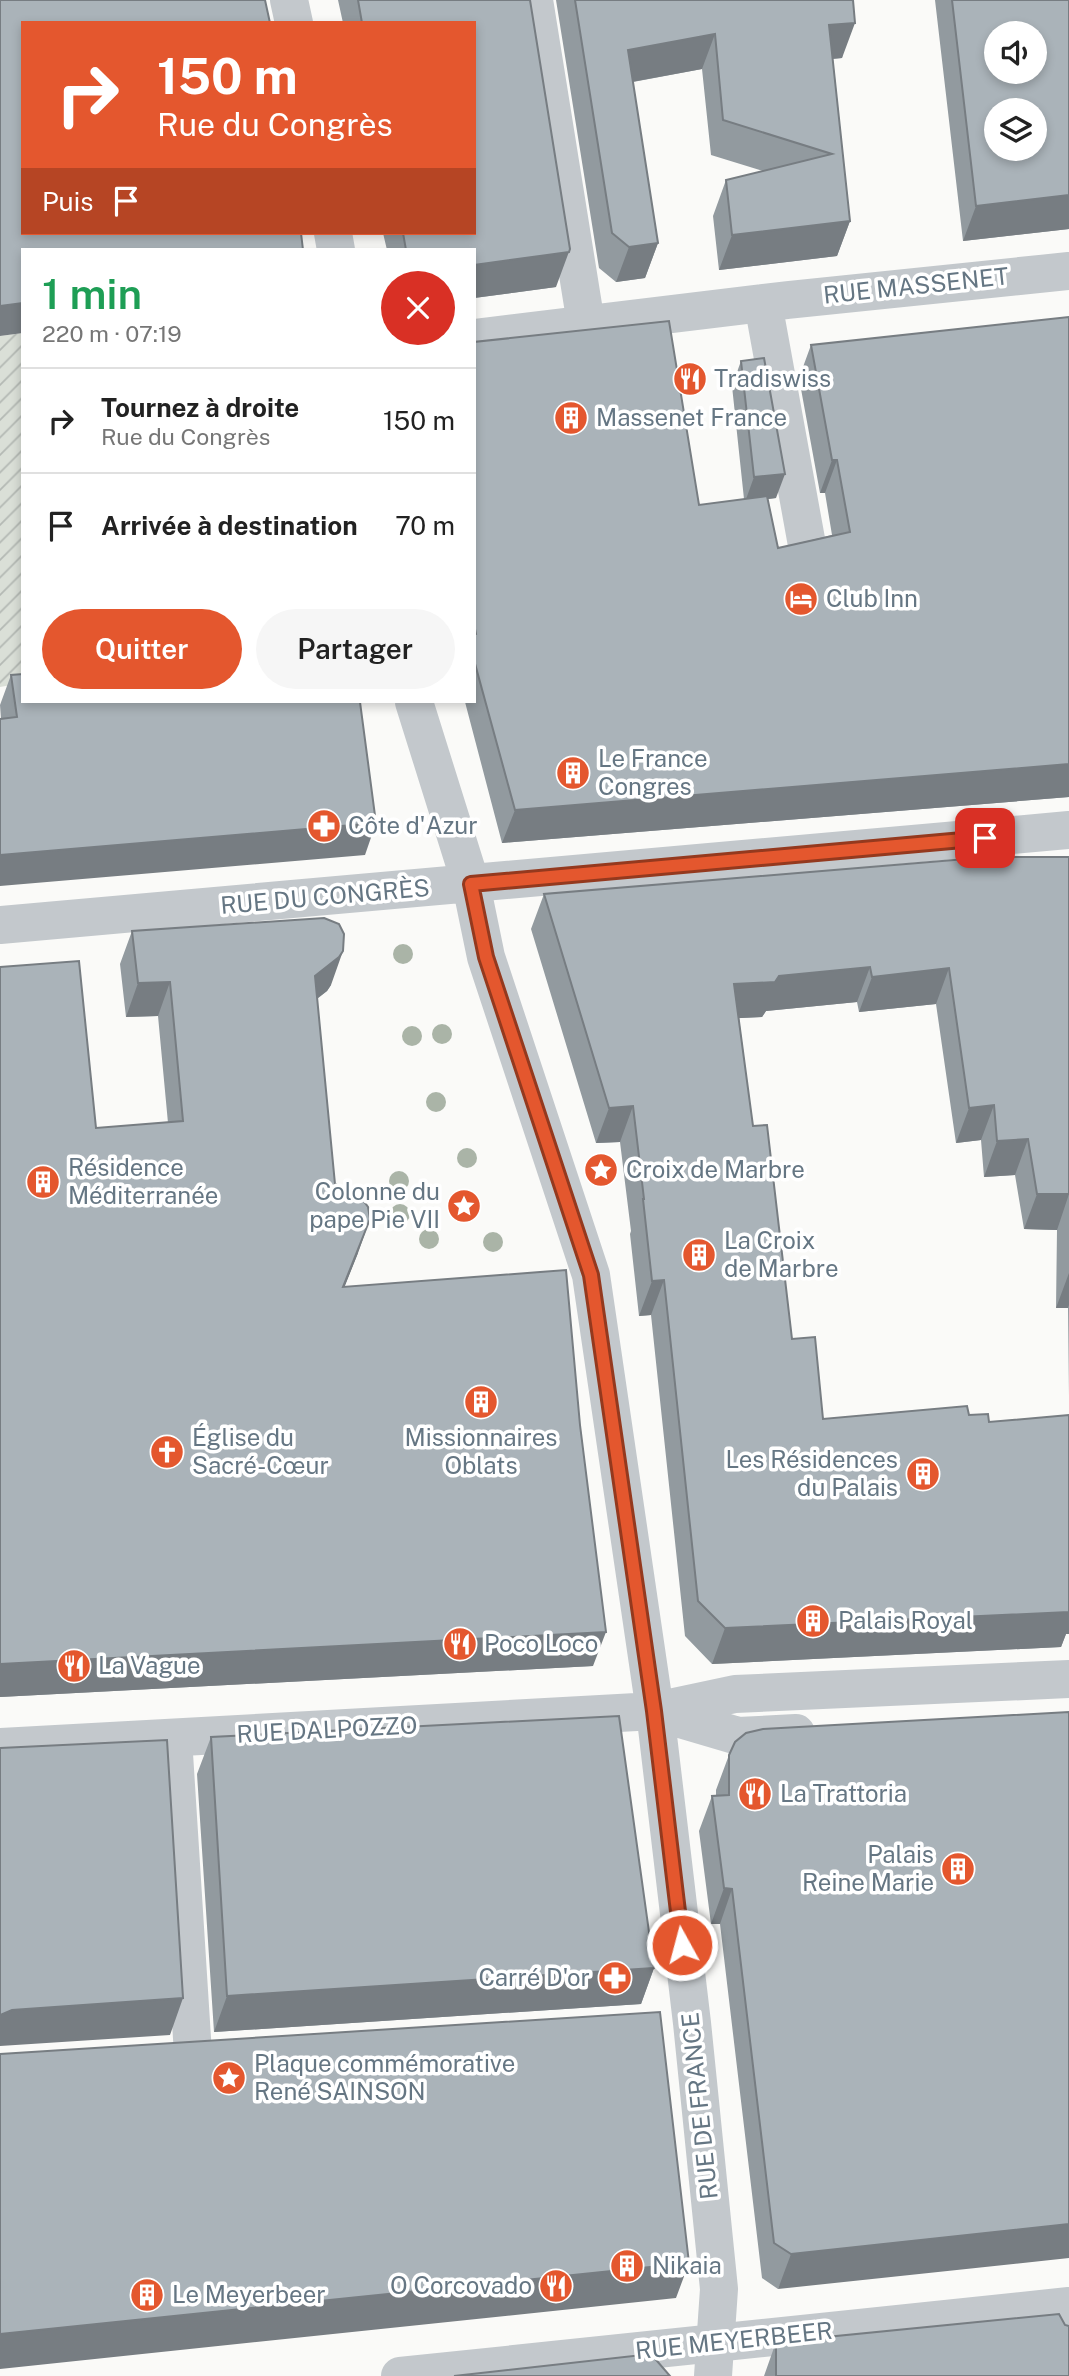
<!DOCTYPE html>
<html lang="fr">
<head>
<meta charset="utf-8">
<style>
  :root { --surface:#fff; --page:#f6f6f6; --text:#222; --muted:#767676; --line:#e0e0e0; --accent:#e4572e }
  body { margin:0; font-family:"Public Sans",sans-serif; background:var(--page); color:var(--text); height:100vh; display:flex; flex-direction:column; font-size:26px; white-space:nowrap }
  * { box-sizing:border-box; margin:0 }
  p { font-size:23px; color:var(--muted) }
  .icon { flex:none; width:38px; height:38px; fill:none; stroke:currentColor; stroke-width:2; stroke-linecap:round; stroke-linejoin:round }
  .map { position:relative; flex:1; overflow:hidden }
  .side { position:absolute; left:21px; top:248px; width:455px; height:455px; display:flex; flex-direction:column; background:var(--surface); border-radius:0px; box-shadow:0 4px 10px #0003 }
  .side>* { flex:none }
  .banner { position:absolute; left:21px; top:21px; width:455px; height:214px; border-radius:0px; box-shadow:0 4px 10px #0003; background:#e4572e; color:#fff; overflow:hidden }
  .controls { position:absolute; left:984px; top:21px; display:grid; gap:14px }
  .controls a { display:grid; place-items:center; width:63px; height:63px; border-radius:50%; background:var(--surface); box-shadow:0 4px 10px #0003; font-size:35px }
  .pin { position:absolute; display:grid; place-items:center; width:60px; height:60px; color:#fff; margin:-30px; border-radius:14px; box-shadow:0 4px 10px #0006 }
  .me { position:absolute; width:77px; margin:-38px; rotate:353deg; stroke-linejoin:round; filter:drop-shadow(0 0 5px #0008) }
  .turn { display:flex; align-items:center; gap:24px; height:147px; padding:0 21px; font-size:32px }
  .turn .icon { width:91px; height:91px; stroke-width:2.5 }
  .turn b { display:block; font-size:49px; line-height:60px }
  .then { display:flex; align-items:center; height:66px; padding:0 21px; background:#0003; gap:14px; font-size:26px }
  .round { display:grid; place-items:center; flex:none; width:74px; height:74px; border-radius:37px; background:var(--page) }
  .overview { display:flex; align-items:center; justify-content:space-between; height:119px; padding:0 21px }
  h1 { font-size:42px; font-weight:600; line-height:52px; color:#1e9e55 }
  .action { display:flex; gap:14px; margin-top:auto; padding:14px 21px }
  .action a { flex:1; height:80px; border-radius:42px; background:var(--accent); color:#fff; font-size:28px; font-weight:600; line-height:80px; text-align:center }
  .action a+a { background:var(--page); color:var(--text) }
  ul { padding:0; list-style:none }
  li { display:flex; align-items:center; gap:21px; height:105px; padding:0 21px; border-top:2px solid var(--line) }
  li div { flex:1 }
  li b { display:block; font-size:26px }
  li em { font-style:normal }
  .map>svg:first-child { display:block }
  .garden { fill:url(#garden-furrows) }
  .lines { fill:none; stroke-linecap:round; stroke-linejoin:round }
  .street { stroke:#c3c8cc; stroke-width:38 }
  .tree { fill:#aab4a7 }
  .wall { fill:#929a9f }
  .shaded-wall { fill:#777d82 }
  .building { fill:#aab3b9; stroke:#777d82; stroke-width:2; fill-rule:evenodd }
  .route-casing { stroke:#94391e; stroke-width:18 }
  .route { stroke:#e4572e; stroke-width:12 }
  .labels { text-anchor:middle; stroke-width:7; stroke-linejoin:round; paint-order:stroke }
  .street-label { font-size:24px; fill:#657683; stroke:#fff }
  .poi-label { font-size:24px; fill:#657683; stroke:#fff; text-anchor:start }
</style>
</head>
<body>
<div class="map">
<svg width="1069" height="2376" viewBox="0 0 1069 2376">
  <defs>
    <pattern id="garden-furrows" width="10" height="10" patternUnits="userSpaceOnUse" patternTransform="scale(1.75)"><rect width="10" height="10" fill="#dadfd7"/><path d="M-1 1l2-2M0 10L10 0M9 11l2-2" fill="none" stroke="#b4b9b4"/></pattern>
  </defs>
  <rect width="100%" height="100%" fill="#fafaf8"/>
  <path class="garden" d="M23,333V683L0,687V336Z"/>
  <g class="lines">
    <path class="street" d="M289,0L294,23
      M534,0L586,324
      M333,233L336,250
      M763,303L807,545
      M474,338L788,300L1069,271
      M414,702L471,884L486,957L591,1275L655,1711L692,2023L719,2289L713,2376
      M0,925L1069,830
      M660,1713L738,1736L796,1733
      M173,1738L193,2054
      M0,1747L655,1711L735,1694L1069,1679
      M400,2376L1069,2306"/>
  </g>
  <g class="tree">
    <circle cx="403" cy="954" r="10"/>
    <circle cx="442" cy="1034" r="10"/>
    <circle cx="412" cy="1036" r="10"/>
    <circle cx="436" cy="1102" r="10"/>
    <circle cx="467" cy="1158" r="10"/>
    <circle cx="399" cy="1181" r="10"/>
    <circle cx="400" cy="1214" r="10"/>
    <circle cx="429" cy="1239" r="10"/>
    <circle cx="493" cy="1242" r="10"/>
  </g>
  <path class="wall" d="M338,0H530L556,287L474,298V250H387L383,233H474V23H343Z
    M556,0H853L842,58L833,59L850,221L837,256L719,270L713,216L726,180L763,171L711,155L702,69L633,82L658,243L645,278L616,282L599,268Z
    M935,0H1069V229L963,241Z
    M474,342L699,505L744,499L732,386L741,361L776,498L768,499L778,548L832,535L825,493H820L799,378L811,345L1069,797L502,843L465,702H474Z
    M11,675L365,855L1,719L0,705Z
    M1069,857V1396L1068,1308H1056L1057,1230L1024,1229L1015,1175L984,1177L981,1140L956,1143L936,1004L859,1012L857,1002L766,1011L762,1017L739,1018L753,1126L792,1339L823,1419L969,1415L989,1422L1066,1634L1061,1647L712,1664L685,1636L651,1315L639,1316L630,1234L631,1231L620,1142L596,1143L531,929L544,894Z
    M132,931L331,985L327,991L317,999L335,1184L358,1253L344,1287L593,1666L0,1697V967L96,1128L168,1123L158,1016L126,1017L120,964Z
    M1069,1712L778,2289L762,2278L720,1924H711L699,1831L712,1796H716V1790L729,1755Z
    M211,1737L654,1968L641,2004L214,2032L197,1774Z
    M1065,2325L1069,2376H764L776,2342Z"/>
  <path class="shaded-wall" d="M855,23L842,58L816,60L829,25Z
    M715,34L702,69L615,85L628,50Z
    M1069,195V229L963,241L976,206Z
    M850,221L837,256L719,270L732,235Z
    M658,243L645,278L616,282L629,247Z
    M570,249L556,287L474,298V265Z
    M23,303V333L0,336V306Z
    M832,460H837L825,493H820Z
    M785,474L776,498L745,502L754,477Z
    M1069,764V797L502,843L515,810Z
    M376,823L365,855L0,886V855Z
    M343,951L331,985L327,991L302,1010L315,976Z
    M870,967L857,1002L766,1011L762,1017L721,1019L734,984L779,976Z
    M949,968L936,1004L859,1012L872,977Z
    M170,982L158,1016L126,1017L138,983Z
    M994,1105L981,1140L956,1143L969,1108Z
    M633,1106L620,1142L596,1143L609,1108Z
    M1028,1139L1015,1175L984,1177L997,1141Z
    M1037,1194H1069L1057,1230L1024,1229Z
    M370,1219L358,1253L331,1321L343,1287Z
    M1069,1273V1305L1068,1308H1056Z
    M664,1280L651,1315L639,1316L652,1281Z
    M1069,1612V1634H1066L1061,1647L712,1664L725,1628Z
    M606,1632L593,1666L0,1697V1664Z
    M724,1888L732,1889L720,1924H711Z
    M654,1968L641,2004L214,2032L227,1996Z
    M183,1998L170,2035L0,2046V2015L12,2010Z
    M1069,2224V2258L778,2289L791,2254Z
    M689,2263L676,2298L0,2369V2334Z"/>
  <path class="building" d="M0,0H265L270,23H23V233H301L303,250H23V303L0,306Z
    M358,0H530L570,249L569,252L474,265V250H406L403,233H474V23H362Z
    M575,0H853L855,23L829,25L850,221L732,235L726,180L832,154L723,120L715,34L628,50L658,243L629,247L612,233Z
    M952,0H1069V195L976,206ZM996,33H1034V72H996ZM996,110H1034V149H996Z
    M1069,317V764L515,810L474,660V635L476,634L474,624V342L669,321L699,505L767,496L778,548L850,532L837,460H832L811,345Z
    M764,358L785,474L754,477L741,361Z
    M23,674V702H360L376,823L0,855V719L17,717L11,675Z
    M990,857H1069V1194H1037L1028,1139L997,1141L994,1105L969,1108L949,968L872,977L870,967L779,976L775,982L734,984L753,1126L767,1125L792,1339L815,1337L823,1419L967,1406L969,1415L988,1414L989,1422L1069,1415V1612L725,1628L698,1601L664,1280L652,1281L643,1199H644L633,1106L609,1108L544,894Z
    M324,918L339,924L344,934L343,951L339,957L315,976L335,1184L360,1196L368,1207L370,1219L343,1287L566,1270L580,1425L606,1632L0,1664V967L79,961L96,1128L183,1121L170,982L138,983L132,931Z
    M1069,1712V2224L791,2254L774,2243L732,1889L724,1888L712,1796L729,1795V1755L735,1742L746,1733L763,1729Z
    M619,1716L654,1968L227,1996L211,1737Z
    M167,1740L183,1998L12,2010L0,2015V1748Z
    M660,2012L689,2263L0,2334V2054Z
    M1059,2314L1065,2325L1069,2326V2376H776V2342Z
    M651,2354L670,2376H454Z"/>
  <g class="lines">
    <g class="route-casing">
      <path id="route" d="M682,1945L654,1711L591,1275L486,957L471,884L985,838"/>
    </g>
    <use href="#route" class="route"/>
  </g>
  <defs>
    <g id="restaurant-disc" transform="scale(1.75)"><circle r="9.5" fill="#e4572e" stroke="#fff"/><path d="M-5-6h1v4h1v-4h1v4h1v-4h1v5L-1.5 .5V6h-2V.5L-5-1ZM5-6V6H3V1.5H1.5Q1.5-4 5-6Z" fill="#fff"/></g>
    <g id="building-disc" transform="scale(1.75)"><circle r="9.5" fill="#e4572e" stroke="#fff"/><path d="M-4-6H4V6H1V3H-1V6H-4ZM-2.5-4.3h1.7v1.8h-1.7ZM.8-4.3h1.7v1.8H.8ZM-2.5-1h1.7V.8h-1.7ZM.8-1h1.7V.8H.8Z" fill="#fff"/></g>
    <g id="hotel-disc" transform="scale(1.75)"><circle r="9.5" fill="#e4572e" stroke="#fff"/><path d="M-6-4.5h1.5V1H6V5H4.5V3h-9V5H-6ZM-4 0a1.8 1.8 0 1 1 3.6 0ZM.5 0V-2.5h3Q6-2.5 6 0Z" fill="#fff"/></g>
    <g id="pharmacy-disc" transform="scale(1.75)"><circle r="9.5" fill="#e4572e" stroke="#fff"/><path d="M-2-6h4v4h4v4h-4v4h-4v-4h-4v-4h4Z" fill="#fff"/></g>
    <g id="sight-disc" transform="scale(1.75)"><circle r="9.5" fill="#e4572e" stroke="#fff"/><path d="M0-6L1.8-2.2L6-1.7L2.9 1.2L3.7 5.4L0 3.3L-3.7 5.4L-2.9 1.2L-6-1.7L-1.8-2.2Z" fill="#fff"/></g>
    <g id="church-disc" transform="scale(1.75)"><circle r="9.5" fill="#e4572e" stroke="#fff"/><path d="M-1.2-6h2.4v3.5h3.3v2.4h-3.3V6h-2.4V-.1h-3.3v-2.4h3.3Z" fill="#fff"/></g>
  </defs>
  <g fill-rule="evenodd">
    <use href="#restaurant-disc" x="690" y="379"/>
    <use href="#building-disc" x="571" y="418"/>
    <use href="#hotel-disc" x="801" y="599"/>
    <use href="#building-disc" x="573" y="773"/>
    <use href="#pharmacy-disc" x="324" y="826"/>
    <use href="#sight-disc" x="601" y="1170"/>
    <use href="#building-disc" x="43" y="1182"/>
    <use href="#sight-disc" x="464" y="1206"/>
    <use href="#building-disc" x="699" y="1255"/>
    <use href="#building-disc" x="481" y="1402"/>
    <use href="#church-disc" x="167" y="1452"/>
    <use href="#building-disc" x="923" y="1474"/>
    <use href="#building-disc" x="813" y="1621"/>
    <use href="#restaurant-disc" x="460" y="1644"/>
    <use href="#restaurant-disc" x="74" y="1666"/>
    <use href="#restaurant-disc" x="755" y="1794"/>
    <use href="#building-disc" x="958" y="1869"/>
    <use href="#pharmacy-disc" x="615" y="1978"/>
    <use href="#sight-disc" x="229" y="2078"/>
    <use href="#building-disc" x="627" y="2266"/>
    <use href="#restaurant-disc" x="556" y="2286"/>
    <use href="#building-disc" x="147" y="2295"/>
  </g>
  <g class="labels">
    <g class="street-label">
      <text transform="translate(916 286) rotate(-6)" y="8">RUE MASSENET</text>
      <text transform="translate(325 897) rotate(-5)" y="8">RUE DU CONGRÈS</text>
      <text transform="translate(327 1730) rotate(-3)" y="8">RUE DALPOZZO</text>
      <text transform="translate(700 2106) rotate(-96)" y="8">RUE DE FRANCE</text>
      <text transform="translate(734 2341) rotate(-6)" y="8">RUE MEYERBEER</text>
    </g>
    <g class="poi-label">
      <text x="714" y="387">Tradiswiss</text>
      <text x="596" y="426">Massenet France</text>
      <text x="826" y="607">Club Inn</text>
      <text x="598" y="767">Le France<tspan x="598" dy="28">Congres</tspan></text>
      <text x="348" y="834">Côte d'Azur</text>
      <text x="68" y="1176">Résidence<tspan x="68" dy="28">Méditerranée</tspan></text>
      <text x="626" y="1178">Croix de Marbre</text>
      <text x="440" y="1200" text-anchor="end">Colonne du<tspan x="440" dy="28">pape Pie VII</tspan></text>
      <text x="724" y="1249">La Croix<tspan x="724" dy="28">de Marbre</tspan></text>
      <text x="192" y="1446">Église du<tspan x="192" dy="28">Sacré-Cœur</tspan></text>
      <text x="481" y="1446" text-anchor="middle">Missionnaires<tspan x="481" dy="28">Oblats</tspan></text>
      <text x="898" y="1468" text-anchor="end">Les Résidences<tspan x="898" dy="28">du Palais</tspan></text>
      <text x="838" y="1629">Palais Royal</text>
      <text x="484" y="1652">Poco Loco</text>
      <text x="98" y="1674">La Vague</text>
      <text x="780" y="1802">La Trattoria</text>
      <text x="934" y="1863" text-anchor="end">Palais<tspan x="934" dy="28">Reine Marie</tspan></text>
      <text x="590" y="1986" text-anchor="end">Carré D'or</text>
      <text x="254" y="2072">Plaque commémorative<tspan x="254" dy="28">René SAINSON</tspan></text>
      <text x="652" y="2274">Nikaia</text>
      <text x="532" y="2294" text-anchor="end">O Corcovado</text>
      <text x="172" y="2303">Le Meyerbeer</text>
    </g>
  </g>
</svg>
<div class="controls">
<a><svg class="icon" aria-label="sound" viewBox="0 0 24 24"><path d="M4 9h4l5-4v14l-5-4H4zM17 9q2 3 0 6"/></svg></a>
<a><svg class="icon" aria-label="layers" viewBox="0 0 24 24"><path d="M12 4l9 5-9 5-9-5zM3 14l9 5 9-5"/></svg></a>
</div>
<div class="pin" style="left:985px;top:838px;background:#d93025"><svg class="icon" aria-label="arrive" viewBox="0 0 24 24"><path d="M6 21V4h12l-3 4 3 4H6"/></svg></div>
<svg class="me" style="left:682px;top:1945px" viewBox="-20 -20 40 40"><circle r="17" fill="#e4572e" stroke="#fff" stroke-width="3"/><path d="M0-11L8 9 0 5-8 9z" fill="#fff"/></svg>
<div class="banner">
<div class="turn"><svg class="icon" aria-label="right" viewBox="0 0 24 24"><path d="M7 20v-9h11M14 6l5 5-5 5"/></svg><div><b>150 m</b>Rue du Congrès</div></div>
<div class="then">Puis<svg class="icon" aria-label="arrive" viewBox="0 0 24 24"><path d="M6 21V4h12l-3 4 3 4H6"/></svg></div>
</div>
<section class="side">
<div class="overview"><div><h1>1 min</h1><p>220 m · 07:19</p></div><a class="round" style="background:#d93025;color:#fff"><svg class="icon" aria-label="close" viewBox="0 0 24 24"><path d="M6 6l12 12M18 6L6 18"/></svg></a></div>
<ul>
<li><svg class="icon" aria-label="right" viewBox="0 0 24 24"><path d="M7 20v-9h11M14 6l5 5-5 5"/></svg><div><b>Tournez à droite</b><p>Rue du Congrès</p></div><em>150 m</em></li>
<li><svg class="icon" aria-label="arrive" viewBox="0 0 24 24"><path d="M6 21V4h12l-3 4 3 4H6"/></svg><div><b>Arrivée à destination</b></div><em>70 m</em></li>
</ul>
<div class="action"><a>Quitter</a><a>Partager</a></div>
</section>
</div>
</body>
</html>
